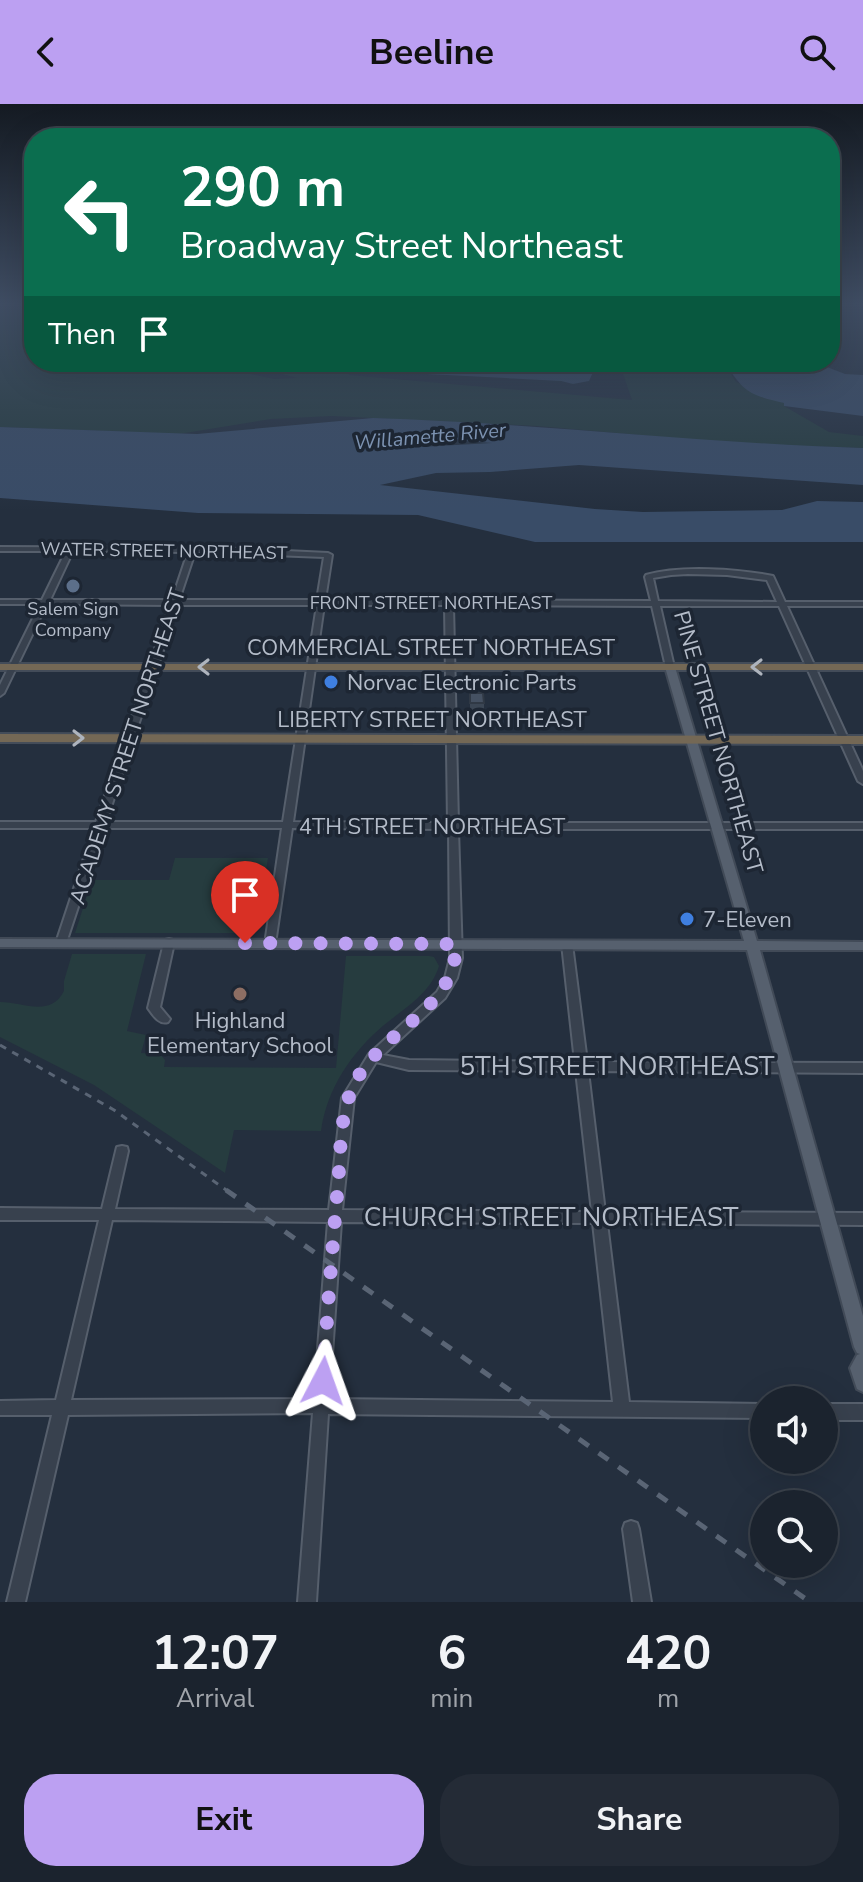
<!DOCTYPE html>
<html lang="en">
<head>
<meta charset="utf-8">
<style>
  :root { --surface:#1b232e; --page:#242b36; --text:#f1f3f6; --muted:#a0a4aa; --line:#39404a; --accent:#bca0f2 }
  body { margin:0; font-family:"Nunito Sans",sans-serif; background:var(--page); color:var(--text); height:100vh; display:flex; flex-direction:column; font-size:30px; white-space:nowrap }
  * { box-sizing:border-box; margin:0 }
  p { font-size:26px; color:var(--muted) }
  .icon { flex:none; width:44px; height:44px; fill:none; stroke:currentColor; stroke-width:2; stroke-linecap:round; stroke-linejoin:round }
  .map { position:relative; height:1498px; overflow:hidden }
  .sheet { display:flex; flex-direction:column; background:var(--surface); flex:1 }
  .sheet>* { flex:none }
  .banner { position:absolute; left:24px; top:24px; width:816px; height:244px; border-radius:32px; box-shadow:0 8px 32px #0002,0 0 0 2px var(--line); background:#0b6e4f; color:#fff; overflow:hidden }
  .tools { position:absolute; left:750px; top:1282px; display:grid; gap:16px }
  .tools a { display:grid; place-items:center; width:88px; height:88px; border-radius:50%; background:var(--surface); box-shadow:0 8px 32px #0002,0 0 0 2px var(--line); font-size:40px }
  .pin { position:absolute; display:grid; place-items:center; width:68px; height:68px; color:#fff; margin:-82px -34px; border-radius:50% 50% 50% 0; rotate:-45deg; box-shadow:0 0 8px #0007 }
  .pin .icon { rotate:45deg }
  .me { position:absolute; width:88px; margin:-44px; rotate:4deg; stroke-linejoin:round; filter:drop-shadow(0 0 6px #0008) }
  .turn { display:flex; align-items:center; gap:28px; height:168px; padding:0 24px; font-size:36px }
  .turn .icon { width:104px; height:104px; stroke-width:2.5 }
  .turn b { display:block; font-size:56px; line-height:68px }
  .then { display:flex; align-items:center; height:76px; padding:0 24px; background:#0003; gap:16px; font-size:30px }
  .eta { display:flex; justify-content:space-evenly; align-items:center; height:136px; text-align:center }
  .eta b { font-size:48px; font-weight:700; line-height:56px }
  .button { display:flex; gap:16px; margin-top:auto; padding:16px 24px }
  .button a { flex:1; height:92px; border-radius:32px; background:var(--accent); color:#111; font-size:32px; font-weight:700; line-height:92px; text-align:center }
  .button a+a { background:var(--page); color:var(--text) }
  header { display:flex; justify-content:space-between; align-items:center; height:104px; padding:0 24px; background:var(--accent); color:#111; font-size:36px; font-weight:700 }
  .map>svg:first-child { display:block }
  .green { fill:#263c3f }
  .water { fill:#394c67; fill-rule:evenodd }
  .lines { fill:none; stroke-linecap:round; stroke-linejoin:round }
  .minor-casing { stroke:#565f6c; stroke-width:4 }
  .major-casing { stroke:#414a57; stroke-width:4 }
  .highway-casing { stroke:#434c59; stroke-width:4 }
  .minor { fill:#38414e; fill-rule:evenodd }
  .major { fill:#56606e; fill-rule:evenodd }
  .highway { fill:#746855; fill-rule:evenodd }
  .rail-far1 { stroke:#5a6575; stroke-width:3; stroke-dasharray:7 7; stroke-linecap:butt }
  .rail { stroke:#5a6575; stroke-width:5; stroke-dasharray:12 12; stroke-linecap:butt }
  .wall { fill:#3b4654 }
  .building { fill:#455162; stroke:#303945; stroke-width:2 }
  .oneway { stroke:#aeb4bd }
  .route { stroke:#bca0f2; stroke-width:14; stroke-dasharray:0 25.2 }
  .service-dot { fill:#5c6f8a; stroke:#1d2633; stroke-width:3 }
  .shop-dot { fill:#3f7fe0; stroke:#1d2633; stroke-width:3 }
  .education-dot { fill:#8d6e63; stroke:#1d2633; stroke-width:3 }
  .labels { text-anchor:middle; stroke-width:7; stroke-linejoin:round; paint-order:stroke }
  .far-street-label { font-size:18px; fill:#b4bcc9; stroke:#1d2633 }
  .far-poi-label { font-size:18px; fill:#b4bcc9; stroke:#1d2633 }
  .far-water-label { font-size:20px; font-style:italic; fill:#7c92b1; stroke:#1d2633 }
  .street-label { font-size:22px; fill:#b4bcc9; stroke:#1d2633 }
  .poi-label { font-size:22px; fill:#b4bcc9; stroke:#1d2633; text-anchor:start }
  .near-street-label { font-size:26px; fill:#b4bcc9; stroke:#1d2633 }
</style>
</head>
<body>
<header><svg class="icon" aria-label="back" viewBox="0 0 24 24"><path d="M15 5l-7 7 7 7"/></svg>Beeline<svg class="icon" aria-label="search" viewBox="0 0 24 24"><circle cx="10" cy="10" r="6"/><path d="M15 15l6 6"/></svg></header>
<div class="map">
<svg width="863" height="1498" viewBox="0 0 863 1498">
  <rect width="100%" height="100%" fill="#242f3e"/>
  <path class="green" d="M0,198H34V258H195L274,275L297,274L239,258H343L349,271L632,296L619,258H723L736,278L784,299V302L829,328L863,332V344L741,340L537,322L332,312L271,315L179,330L0,323Z
    M175,754H268L256,829H75L92,776H169Z
    M72,850H146L127,927L146,931L141,949L160,950L165,956L164,963L336,964L346,852H429L434,853L439,862C431,889 405,904 384,921C352,948 327,984 321,1027L234,1026L225,1069L94,981L0,933V898C23,898 50,914 64,887V877Z"/>
  <path class="water" d="M352,258H593L595,264L589,277L573,280L561,277L407,269Z
    M724,258H814L845,270L863,271V312L784,302V299C746,290 745,288 724,258Z
    M373,314C536,319 699,339 863,344V381L579,361L490,368L436,369L380,381L595,405L643,408L782,406L817,397L863,398V438H535L418,411L198,409L0,394V323L197,330ZM400,332L492,339L383,345L395,344L383,342L402,335Z"/>
  <g class="lines">
    <g class="minor-casing">
      <path id="minor" d="M0,443L221,444L328,449L332,451L325,496L651,497L645,473L646,471C680,461 738,465 773,472L785,498H863V502H787L863,667V680L858,677L779,502H660L674,563L670,565L666,563L652,502L453,501L458,719H863V725H458L462,854L457,874L445,894L383,951L409,956L575,958L562,840L563,837H571L572,840L587,958L863,959V969L588,967L605,1108L863,1109V1121L607,1119L629,1298L764,1300V1314L328,1310L316,1498H298L313,1309L68,1311L25,1498H7L52,1311H0V1297L56,1296L99,1116H0V1104L102,1105L116,1047L117,1043L122,1042L127,1043L128,1047L115,1105L329,1106L342,994L369,950L437,888L445,874L450,854L449,725L292,724L275,840L274,843H266L265,840L282,724H104L66,839L65,842H57L56,839L94,724H0V718H96L170,501L47,500L4,589L0,592V581L40,500H0V496H42L66,447H0ZM73,447L188,448L172,496H50ZM195,448L324,453L317,496H179ZM688,470L727,471L767,476L777,498L658,497L653,474L671,471ZM178,501H317L283,718H106ZM324,501H445L448,719L293,718ZM376,958L409,966L576,967L592,1108L342,1106L354,994ZM112,1116L328,1118L314,1295L71,1296ZM341,1118L593,1119L613,1298L329,1295Z
        M169,835L173,836L174,839L160,903L170,915L168,918C159,921 153,911 148,904L164,839L165,836Z
        M824,1300H863V1316H824Z
        M631,1417L637,1419L639,1425L651,1498H633L623,1425L625,1419Z"/>
    </g>
    <g class="major-casing">
      <path id="major" d="M670,560L675,563L757,837L863,838V846H760L863,1212V1288L857,1285L850,1264L857,1251L860,1250L857,1249L854,1243L747,846L0,843V835L744,837L665,563Z"/>
    </g>
    <g class="highway-casing">
      <path id="highway" d="M0,560H863V566H0Z
        M0,630L863,632V640L0,638Z"/>
    </g>
    <use href="#minor" class="minor"/>
    <use href="#major" class="major"/>
    <use href="#highway" class="highway"/>
    <path class="rail-far1" d="M0,941L114,1006L229,1088"/>
    <path class="rail" d="M226,1086L810,1498"/>
  </g>
  <path class="wall" d="M470,589L484,599V609H470Z"/>
  <path class="building" d="M470,589H483L484,599H470Z"/>
  <defs><path id="oneway-chevron" d="M-2-3.5L2.5 0L-2 3.5" fill="none" stroke-width="1.6" stroke-linecap="round" stroke-linejoin="round" transform="scale(2)"/></defs>
  <g class="oneway">
    <use href="#oneway-chevron" transform="translate(204 563) rotate(180)"/>
    <use href="#oneway-chevron" transform="translate(757 563) rotate(-180)"/>
    <use href="#oneway-chevron" transform="translate(78 634)"/>
  </g>
  <linearGradient id="sky" x2="0" y2="1"><stop stop-color="#141a22"/><stop offset="0.49" stop-color="#3f4d63"/><stop offset="1" stop-color="#3f4d63" stop-opacity="0"/></linearGradient>
  <rect width="863" height="407" fill="url(#sky)"/>
  <g class="lines">
    <path class="route" d="M245,839L456,840C456,904 388,923 358,973C339,1005 341,1045 338,1081C332,1146 327,1212 323,1277"/>
  </g>
  <circle class="service-dot" cx="73" cy="482" r="8"/>
  <g class="shop-dot">
    <circle cx="331" cy="578" r="8"/>
    <circle cx="687" cy="815" r="8"/>
  </g>
  <circle class="education-dot" cx="240" cy="890" r="8"/>
  <g class="labels">
    <g class="far-street-label">
      <text transform="translate(164 447) rotate(1)" y="6">WATER STREET NORTHEAST</text>
      <text x="431" y="505">FRONT STREET NORTHEAST</text>
    </g>
    <g class="far-poi-label">
      <text x="73" y="511">Salem Sign<tspan x="73" dy="21">Company</tspan></text>
    </g>
    <g class="far-water-label">
      <text transform="translate(430 332) rotate(-5)" y="7">Willamette River</text>
    </g>
    <g class="street-label">
      <text x="431" y="551">COMMERCIAL STREET NORTHEAST</text>
      <text x="432" y="623">LIBERTY STREET NORTHEAST</text>
      <text transform="translate(719 638) rotate(74)" y="8">PINE STREET NORTHEAST</text>
      <text transform="translate(127 642) rotate(-72)" y="8">ACADEMY STREET NORTHEAST</text>
      <text x="432" y="730">4TH STREET NORTHEAST</text>
    </g>
    <g class="poi-label">
      <text x="347" y="586">Norvac Electronic Parts</text>
      <text x="703" y="823">7-Eleven</text>
      <text x="240" y="924" text-anchor="middle">Highland<tspan x="240" dy="25">Elementary School</tspan></text>
    </g>
    <g class="near-street-label">
      <text x="617" y="971">5TH STREET NORTHEAST</text>
      <text x="551" y="1122">CHURCH STREET NORTHEAST</text>
    </g>
  </g>
</svg>
<div class="tools">
<a><svg class="icon" aria-label="sound" viewBox="0 0 24 24"><path d="M4 9h4l5-4v14l-5-4H4zM17 9q2 3 0 6"/></svg></a>
<a><svg class="icon" aria-label="search" viewBox="0 0 24 24"><circle cx="10" cy="10" r="6"/><path d="M15 15l6 6"/></svg></a>
</div>
<div class="pin" style="left:245px;top:839px;background:#d93025"><svg class="icon" aria-label="arrive" viewBox="0 0 24 24"><path d="M6 21V4h12l-3 4 3 4H6"/></svg></div>
<svg class="me" style="left:323px;top:1277px" viewBox="-20 -20 40 40"><path d="M0-17L14 15 0 8-14 15z" fill="#bca0f2" stroke="#fff" stroke-width="4"/></svg>
<div class="banner">
<div class="turn"><svg class="icon" aria-label="left" viewBox="0 0 24 24"><path d="M17 20v-9H6M10 6l-5 5 5 5"/></svg><div><b>290 m</b>Broadway Street Northeast</div></div>
<div class="then">Then<svg class="icon" aria-label="arrive" viewBox="0 0 24 24"><path d="M6 21V4h12l-3 4 3 4H6"/></svg></div>
</div>
</div>
<section class="sheet">
<div class="eta">
<div><b>12:07</b><p>Arrival</p></div>
<div><b>6</b><p>min</p></div>
<div><b>420</b><p>m</p></div>
</div>
<div class="button"><a>Exit</a><a>Share</a></div>
</section>
</body>
</html>
